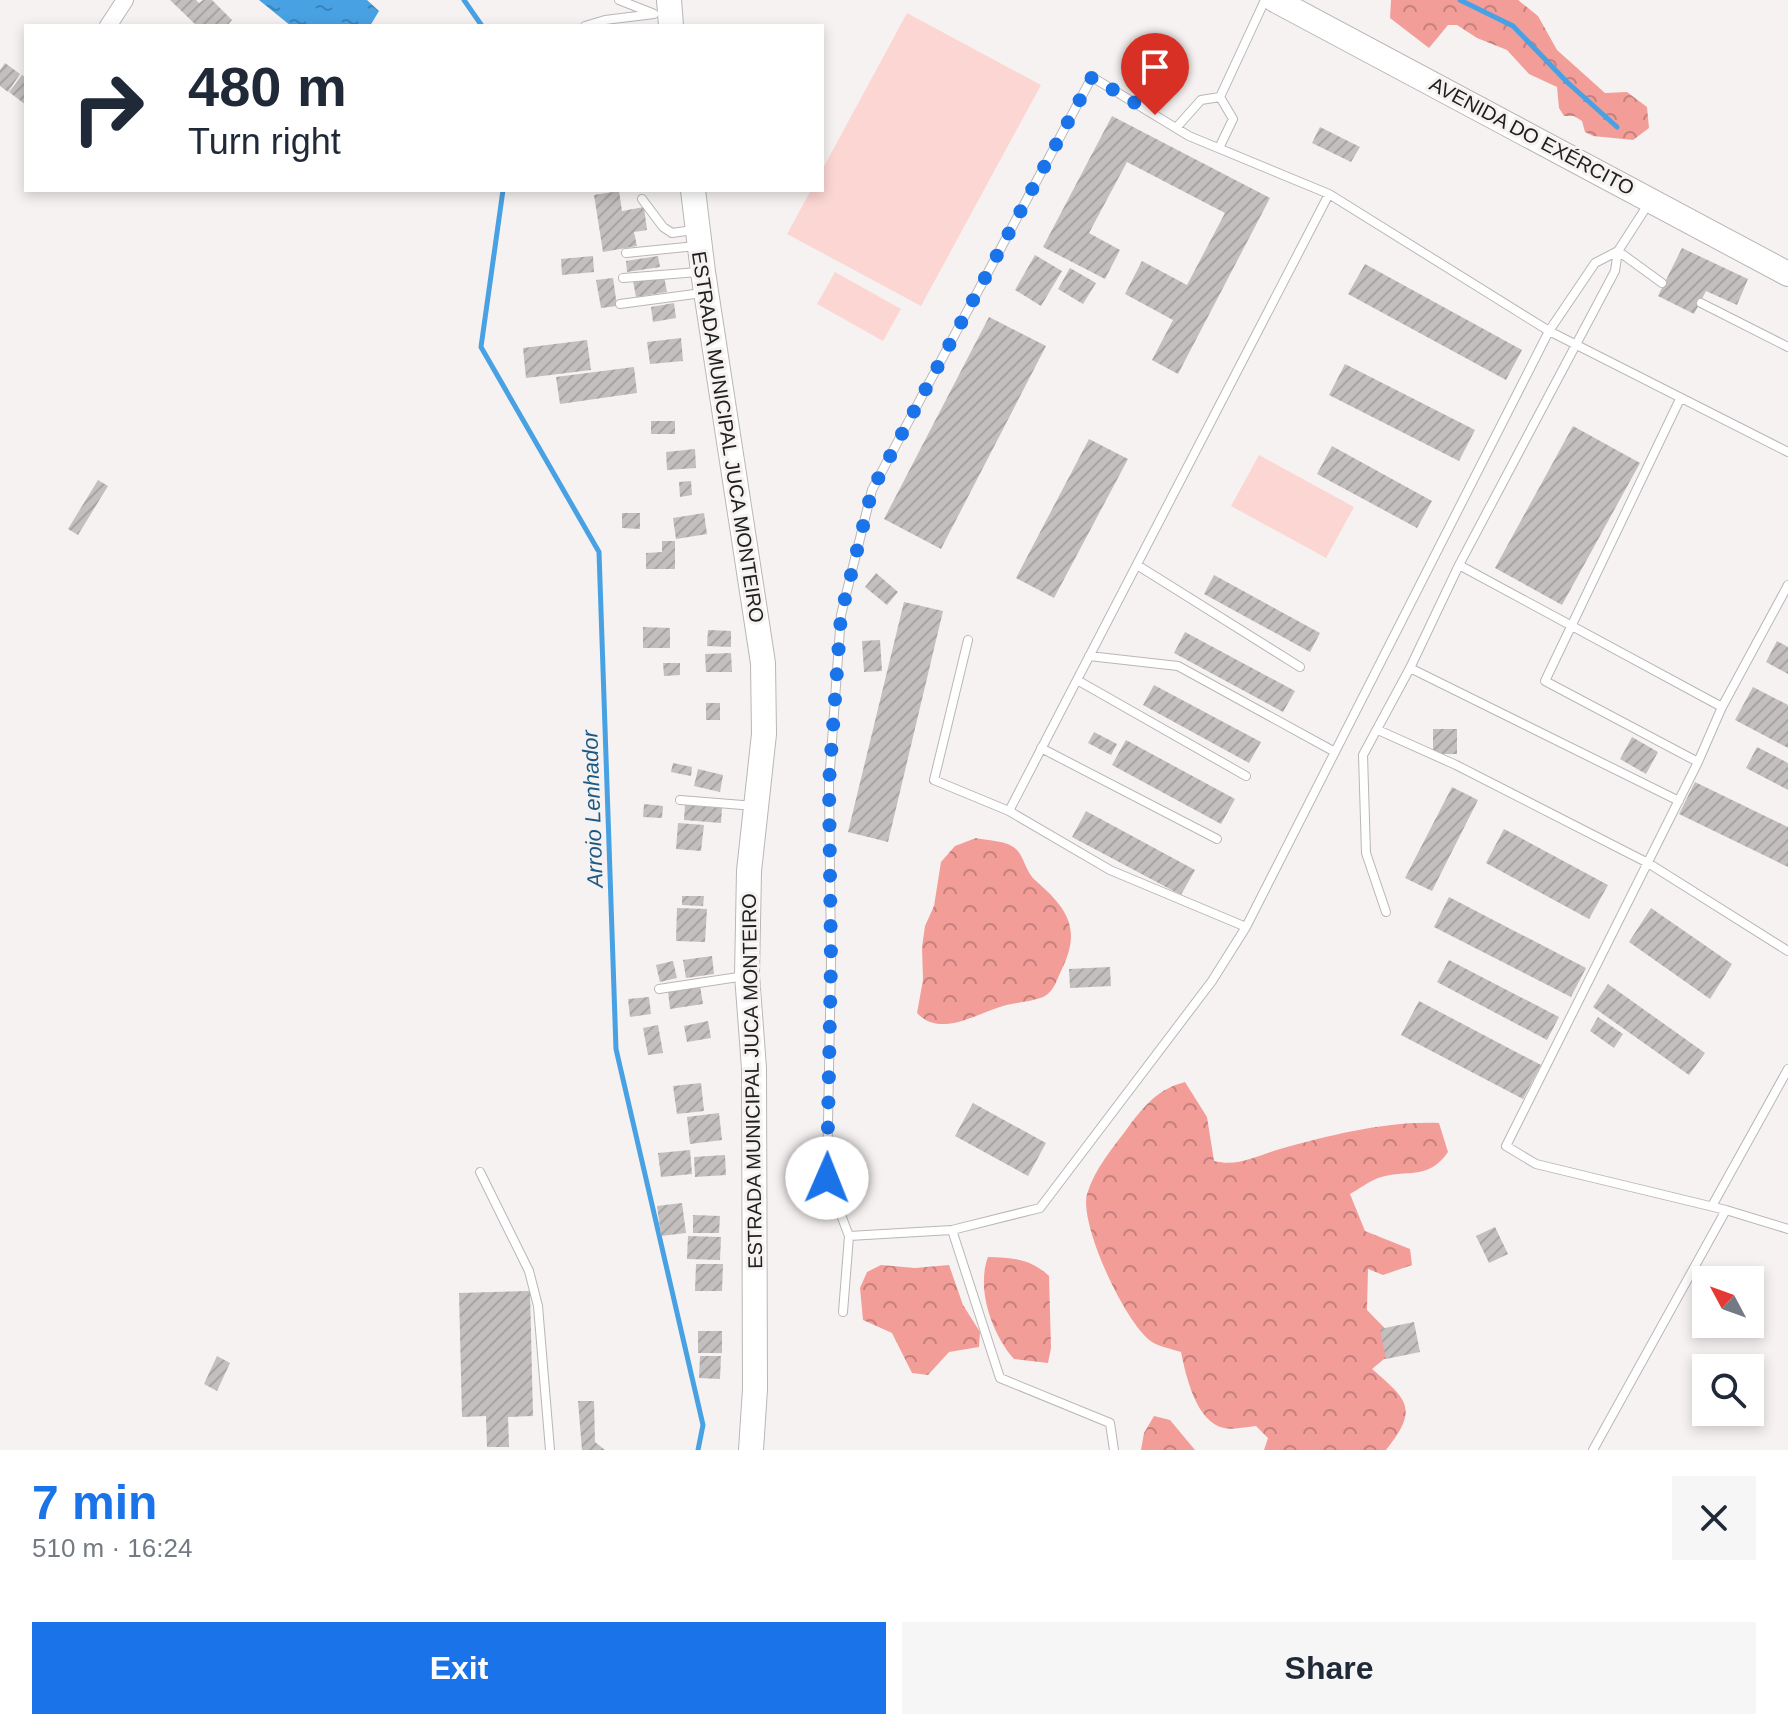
<!DOCTYPE html>
<html lang="en">
<head>
<meta charset="utf-8">
<style>
  :root { --surface:#fff; --page:#f6f6f7; --text:#1f2937; --muted:#747a83; --accent:#1a73e8 }
  body { margin:0; font-family:Arial,sans-serif; background:var(--page); color:var(--text); height:100vh; display:flex; flex-direction:column; font-size:30px; white-space:nowrap }
  * { box-sizing:border-box; margin:0 }
  p { font-size:26px; color:var(--muted) }
  .icon { flex:none; width:44px; height:44px; fill:none; stroke:currentColor; stroke-width:2; stroke-linecap:round; stroke-linejoin:round }
  .map { position:relative; height:1450px; overflow:hidden }
  .details { display:flex; flex-direction:column; background:var(--surface); flex:1 }
  .details>* { flex:none }
  .top-card { position:absolute; left:24px; top:24px; width:800px; height:168px; border-radius:0px; box-shadow:0 4px 12px #0003; background:#fff; color:var(--text); overflow:hidden }
  .needle { width:52px; rotate:311deg }
  .tools { position:absolute; left:1692px; top:1266px; display:grid; gap:16px }
  .tools a { display:grid; place-items:center; width:72px; height:72px; border-radius:0px; background:var(--surface); box-shadow:0 4px 12px #0003; font-size:40px }
  .pin { position:absolute; display:grid; place-items:center; width:68px; height:68px; color:#fff; margin:-82px -34px; border-radius:50% 50% 50% 0; rotate:-45deg; box-shadow:0 0 8px #0007 }
  .pin .icon { rotate:45deg }
  .me { position:absolute; width:88px; margin:-44px; rotate:1deg; stroke-linejoin:round; filter:drop-shadow(0 0 6px #0008) }
  .turn { display:flex; align-items:center; gap:28px; height:168px; padding:0 32px; font-size:36px }
  .turn .icon { width:104px; height:104px; stroke-width:2.5 }
  .turn b { display:block; font-size:56px; line-height:68px }
  .round { display:grid; place-items:center; flex:none; width:84px; height:84px; border-radius:0px; background:var(--page) }
  .headline { display:flex; align-items:center; justify-content:space-between; height:136px; padding:0 32px }
  h1 { font-size:48px; font-weight:800; line-height:60px; color:var(--accent) }
  .button { display:flex; gap:16px; margin-top:auto; padding:16px 32px }
  .button a { flex:1; height:92px; border-radius:0px; background:var(--accent); color:#fff; font-size:32px; font-weight:800; line-height:92px; text-align:center }
  .button a+a { background:var(--page); color:var(--text) }
  .map>svg:first-child { display:block }
  .grass { fill:#fcd6d3 }
  .forest { fill:url(#forest-crowns) }
  .water { fill:url(#water-ripples) }
  .lines { fill:none; stroke-linecap:round; stroke-linejoin:round }
  .stream { stroke:#48a1e3; stroke-width:5 }
  .building { fill:url(#building-hatch) }
  .lane-casing { stroke:#bab6b6; stroke-width:10 }
  .street-casing { stroke:#bab6b6; stroke-width:18 }
  .secondary-casing { stroke:#bab6b6; stroke-width:26 }
  .lane { stroke:#fff; stroke-width:8 }
  .street { stroke:#fff; stroke-width:16 }
  .secondary { stroke:#fff; stroke-width:24 }
  .route { stroke:#1a73e8; stroke-width:14; stroke-dasharray:0 25.2 }
  .labels { text-anchor:middle; stroke-width:6; stroke-linejoin:round; paint-order:stroke }
  .street-label { font-size:20px; fill:#212020; stroke:#f6f2f1 }
  .water-label { font-size:22px; font-style:italic; fill:#1b5a86; stroke:#f6f2f1 }
</style>
</head>
<body>
<div class="map">
<svg width="1788" height="1450" viewBox="0 0 1788 1450">
  <defs>
    <pattern id="forest-crowns" width="20" height="18" patternUnits="userSpaceOnUse" patternTransform="scale(2)"><rect width="20" height="18" fill="#f39d99"/><path d="M2 6a3 3 0 1 1 6 0M12 15a3 3 0 1 1 6 0" fill="none" stroke="#c4807c"/></pattern>
    <pattern id="water-ripples" width="26" height="14" patternUnits="userSpaceOnUse" patternTransform="scale(2)"><rect width="26" height="14" fill="#48a1e3"/><path d="M2 4q2-2 4 0t4 0M15 11q2-2 4 0t4 0" fill="none" stroke="#3c83b8"/></pattern>
    <pattern id="building-hatch" width="6" height="6" patternUnits="userSpaceOnUse" patternTransform="scale(2)"><rect width="6" height="6" fill="#c3bfbf"/><path d="M-1 1l2-2M0 6l6-6M5 7l2-2" fill="none" stroke="#a7a4a4"/></pattern>
  </defs>
  <rect width="100%" height="100%" fill="#f6f2f1"/>
  <path class="grass" d="M907,13L1041,85L921,306L787,234L811,190H822V170Z
    M835,272L901,309L883,341L817,304Z
    M1259,455L1354,507L1326,558L1231,506Z"/>
  <path class="forest" d="M1391,0H1518L1538,16L1557,50L1605,93L1627,92L1647,107L1649,128L1633,140L1593,136L1585,132L1582,121L1574,116H1564L1559,108L1557,87L1529,74L1507,50L1477,38L1457,25H1448L1429,48L1390,18Z
    M976,838C988,841 1008,840 1017,850C1025,859 1026,873 1036,881C1068,909 1082,929 1061,971C1057,979 1054,991 1045,996C1033,1002 1016,1002 1003,1006C976,1014 940,1038 917,1013L923,980L922,947L925,926L934,906L941,862L955,846Z
    M1185,1082L1207,1117L1214,1161C1239,1167 1256,1156 1280,1149C1331,1135 1386,1121 1439,1123L1448,1152C1427,1182 1407,1168 1378,1178C1368,1182 1359,1189 1350,1194L1365,1231L1410,1249L1412,1265L1383,1275L1368,1269L1367,1310L1401,1345L1415,1352L1384,1359L1372,1369C1408,1400 1419,1409 1386,1450H1264L1268,1438L1256,1426C1246,1427 1234,1430 1224,1428C1196,1422 1186,1376 1181,1352C1172,1349 1160,1347 1152,1342C1126,1325 1079,1225 1087,1194C1095,1168 1113,1148 1129,1126C1145,1105 1158,1089 1185,1082Z
    M988,1257C1013,1258 1030,1258 1049,1276L1051,1348L1048,1363L1014,1359C992,1334 976,1289 988,1257Z
    M881,1265L915,1268L949,1265L963,1305L980,1332L979,1347L949,1352L928,1375L912,1373L892,1333L863,1320L860,1288L867,1272Z
    M1154,1416L1170,1420L1195,1450H1141L1144,1433Z"/>
  <path class="water" d="M259,0H367L379,11L370,26H291Z"/>
  <g class="lines">
    <path class="stream" d="M464,0L482,26
      M1460,0L1513,26L1567,82L1617,127
      M503,190L481,347L599,552L616,1049L703,1425L698,1450"/>
  </g>
  <path class="building" d="M170,0H196L199,3L203,0H212L232,20L227,26H197Z
    M5,63L20,74L8,92L0,86V70Z
    M22,75L26,78V105L9,92Z
    M1112,116L1270,198L1178,374L1152,360L1173,320L1125,294L1142,261L1187,285L1225,213L1127,162L1089,233L1120,250L1105,279L1043,247Z
    M1320,127L1360,147L1351,162L1312,143Z
    M619,191L622,211L644,207L647,230L634,232L637,246L603,252L594,195Z
    M1682,248L1748,279L1737,305L1706,291L1694,314L1658,296Z
    M1035,255L1062,271L1041,306L1015,290Z
    M593,256L594,272L562,275L561,259Z
    M658,256L660,267L627,272L626,261Z
    M1365,264L1522,350L1506,380L1348,294Z
    M1070,268L1096,283L1083,304L1058,289Z
    M664,276L667,292L636,297L633,281Z
    M613,278L617,306L601,308L596,280Z
    M674,303L676,318L653,322L651,307Z
    M989,317L1046,346L941,549L884,519Z
    M681,338L683,361L650,364L647,342Z
    M587,340L591,370L526,378L523,348Z
    M1345,364L1475,430L1459,461L1329,395Z
    M634,367L637,393L560,404L556,377Z
    M651,421H675V434H651Z
    M1573,426L1640,463L1562,605L1495,568Z
    M1089,439L1128,459L1054,598L1016,578Z
    M1332,446L1432,501L1417,528L1317,474Z
    M695,449L696,468L667,470L666,452Z
    M98,480L108,486L78,535L68,529Z
    M691,481L692,495L680,497L679,482Z
    M622,513H640V529L622,528Z
    M704,513L707,534L676,539L673,518Z
    M662,541H675V569H646V553L662,552Z
    M876,573L898,592L887,605L865,587Z
    M1214,575L1320,633L1310,652L1204,594Z
    M904,602L943,611L888,842L848,832Z
    M643,627L670,628V648H643Z
    M708,630L731,631V647L707,646Z
    M1185,632L1295,691L1283,712L1174,653Z
    M880,640L882,671L864,672L862,641Z
    M1777,641L1788,647V674L1766,662Z
    M731,653L732,672H706L705,654Z
    M663,663H680V675L664,676Z
    M1154,685L1261,742L1249,763L1143,705Z
    M1753,687L1788,705V748L1735,720Z
    M706,703H720V720H706Z
    M1433,729H1457V754H1433Z
    M1094,732L1117,744L1111,755L1088,743Z
    M1632,737L1658,752L1646,774L1620,759Z
    M1126,740L1235,799L1221,824L1112,765Z
    M1757,747L1788,763V790L1746,768Z
    M673,763L692,767L691,776L671,772Z
    M698,769L723,775L720,792L694,786Z
    M1695,782L1788,827V867L1679,814Z
    M1452,787L1478,800L1432,891L1405,878Z
    M644,804L663,806L662,818L643,817Z
    M685,805L722,808L721,823L684,820Z
    M1086,811L1195,870L1181,895L1072,837Z
    M678,823L704,825L701,851L676,849Z
    M1504,829L1608,885L1589,919L1486,863Z
    M682,896H704L703,906L682,905Z
    M1449,897L1586,968L1571,997L1434,927Z
    M677,908L707,909L705,942L676,941Z
    M1651,908L1732,964L1710,999L1629,942Z
    M712,956L714,974L686,978L683,960Z
    M1449,960L1559,1017L1547,1040L1437,982Z
    M673,961L677,978L660,982L656,965Z
    M1110,967L1111,986L1070,988L1069,969Z
    M1608,984L1705,1053L1689,1075L1593,1007Z
    M700,986L703,1004L670,1009L668,991Z
    M649,997L651,1014L630,1017L628,999Z
    M1419,1001L1541,1065L1523,1099L1401,1035Z
    M1598,1017L1623,1034L1614,1048L1590,1031Z
    M708,1021L711,1038L687,1042L684,1026Z
    M658,1025L663,1053L648,1055L643,1028Z
    M701,1083L704,1111L677,1114L673,1086Z
    M973,1103L1046,1143L1028,1176L955,1136Z
    M719,1113L722,1140L690,1144L687,1117Z
    M690,1150L692,1174L661,1177L658,1153Z
    M725,1155L726,1175L695,1177L694,1157Z
    M682,1203L686,1233L661,1236L657,1206Z
    M693,1215L720,1216L719,1233H693Z
    M1495,1227L1508,1254L1489,1263L1476,1236Z
    M688,1236L721,1237L720,1260L687,1259Z
    M696,1264H723L722,1291H695Z
    M530,1291L533,1416L508,1417L509,1447H487L486,1416L462,1417L459,1293Z
    M1414,1322L1420,1352L1386,1359L1380,1329Z
    M698,1331H722V1353H698Z
    M217,1356L230,1363L217,1391L204,1384Z
    M700,1356H721L720,1379L699,1378Z
    M578,1401H594L595,1442L605,1450H582Z"/>
  <g class="lines">
    <g class="lane-casing">
      <path id="lane" d="M619,0L652,13
        M585,26L605,20L654,14
        M1176,128L1201,100L1220,97L1265,0
        M1219,148L1233,119L1220,97
        M642,199L663,227L672,233L693,230
        M1618,251L1595,263L1549,331L1788,452
        M1618,251L1662,283
        M626,253L696,246
        M623,278L698,272
        M1701,303L1788,347
        M620,304L702,293
        M1680,399L1545,681L1698,762
        M1137,565L1300,667
        M1459,565L1722,707
        M1788,585L1722,707L1698,762L1506,1146L1536,1164L1726,1210L1788,1229
        M968,640L934,780L1009,811
        M1089,656L1178,666L1335,752
        M1410,668L1679,801
        M1077,680L1246,776
        M1378,730L1456,765L1648,863L1788,951
        M1041,748L1217,839
        M680,800L755,806
        M1386,912L1366,853L1363,755L1410,668L1459,565L1615,271L1618,251L1649,203
        M659,989L745,976
        M480,1172L529,1271L538,1306L550,1450
        M1712,1206L1788,1069
        M952,1230L1000,1378L1110,1423L1114,1450
        M849,1236L952,1230L1040,1208L1212,981L1246,927L1549,331L1329,194
        M843,1312L849,1236L827,1178L831,961L829,783L841,615L872,490L1092,77L1189,136L1329,194L1009,811L1110,870L1246,927
        M1593,1450L1726,1210"/>
    </g>
    <g class="street-casing">
      <path id="street" d="M108,26L125,0"/>
    </g>
    <g class="secondary-casing">
      <path id="secondary" d="M669,0L671,26
        M1275,0L1788,274
        M693,190L703,272L763,663L764,734L749,871L747,975L754,1068L755,1389L751,1450"/>
    </g>
    <use href="#lane" class="lane"/>
    <use href="#street" class="street"/>
    <use href="#secondary" class="secondary"/>
  </g>
  <g class="lines">
    <path class="route" d="M827,1178L831,961L829,783L841,615L872,490L1092,77L1155,115"/>
  </g>
  <g class="labels">
    <g class="street-label">
      <text transform="translate(1532 136) rotate(28)" y="7">AVENIDA DO EXÉRCITO</text>
      <text transform="translate(728 437) rotate(81)" y="7">ESTRADA MUNICIPAL JUCA MONTEIRO</text>
      <text transform="translate(752 1081) rotate(-91)" y="7">ESTRADA MUNICIPAL JUCA MONTEIRO</text>
    </g>
    <g class="water-label">
      <text transform="translate(592 809) rotate(-92)" y="8">Arroio Lenhador</text>
    </g>
  </g>
</svg>
<div class="tools">
<a><svg class="needle" viewBox="-14 -14 28 28"><path d="M0-13l5 13h-10z" fill="#e53935"/><path d="M0 13l5-13h-10z" fill="#747a83"/></svg></a>
<a><svg class="icon" aria-label="search" viewBox="0 0 24 24"><circle cx="10" cy="10" r="6"/><path d="M15 15l6 6"/></svg></a>
</div>
<div class="pin" style="left:1155px;top:115px;background:#d93025"><svg class="icon" aria-label="arrive" viewBox="0 0 24 24"><path d="M6 21V4h12l-3 4 3 4H6"/></svg></div>
<svg class="me" style="left:827px;top:1178px" viewBox="-20 -20 40 40"><circle r="19" fill="#fff"/><path d="M0-13L10 11 0 6-10 11z" fill="#1a73e8"/></svg>
<div class="top-card">
<div class="turn"><svg class="icon" aria-label="right" viewBox="0 0 24 24"><path d="M7 20v-9h11M14 6l5 5-5 5"/></svg><div><b>480 m</b>Turn right</div></div>
</div>
</div>
<section class="details">
<div class="headline"><div><h1>7 min</h1><p>510 m · 16:24</p></div><a class="round"><svg class="icon" aria-label="close" viewBox="0 0 24 24"><path d="M6 6l12 12M18 6L6 18"/></svg></a></div>
<div class="button"><a>Exit</a><a>Share</a></div>
</section>
</body>
</html>
